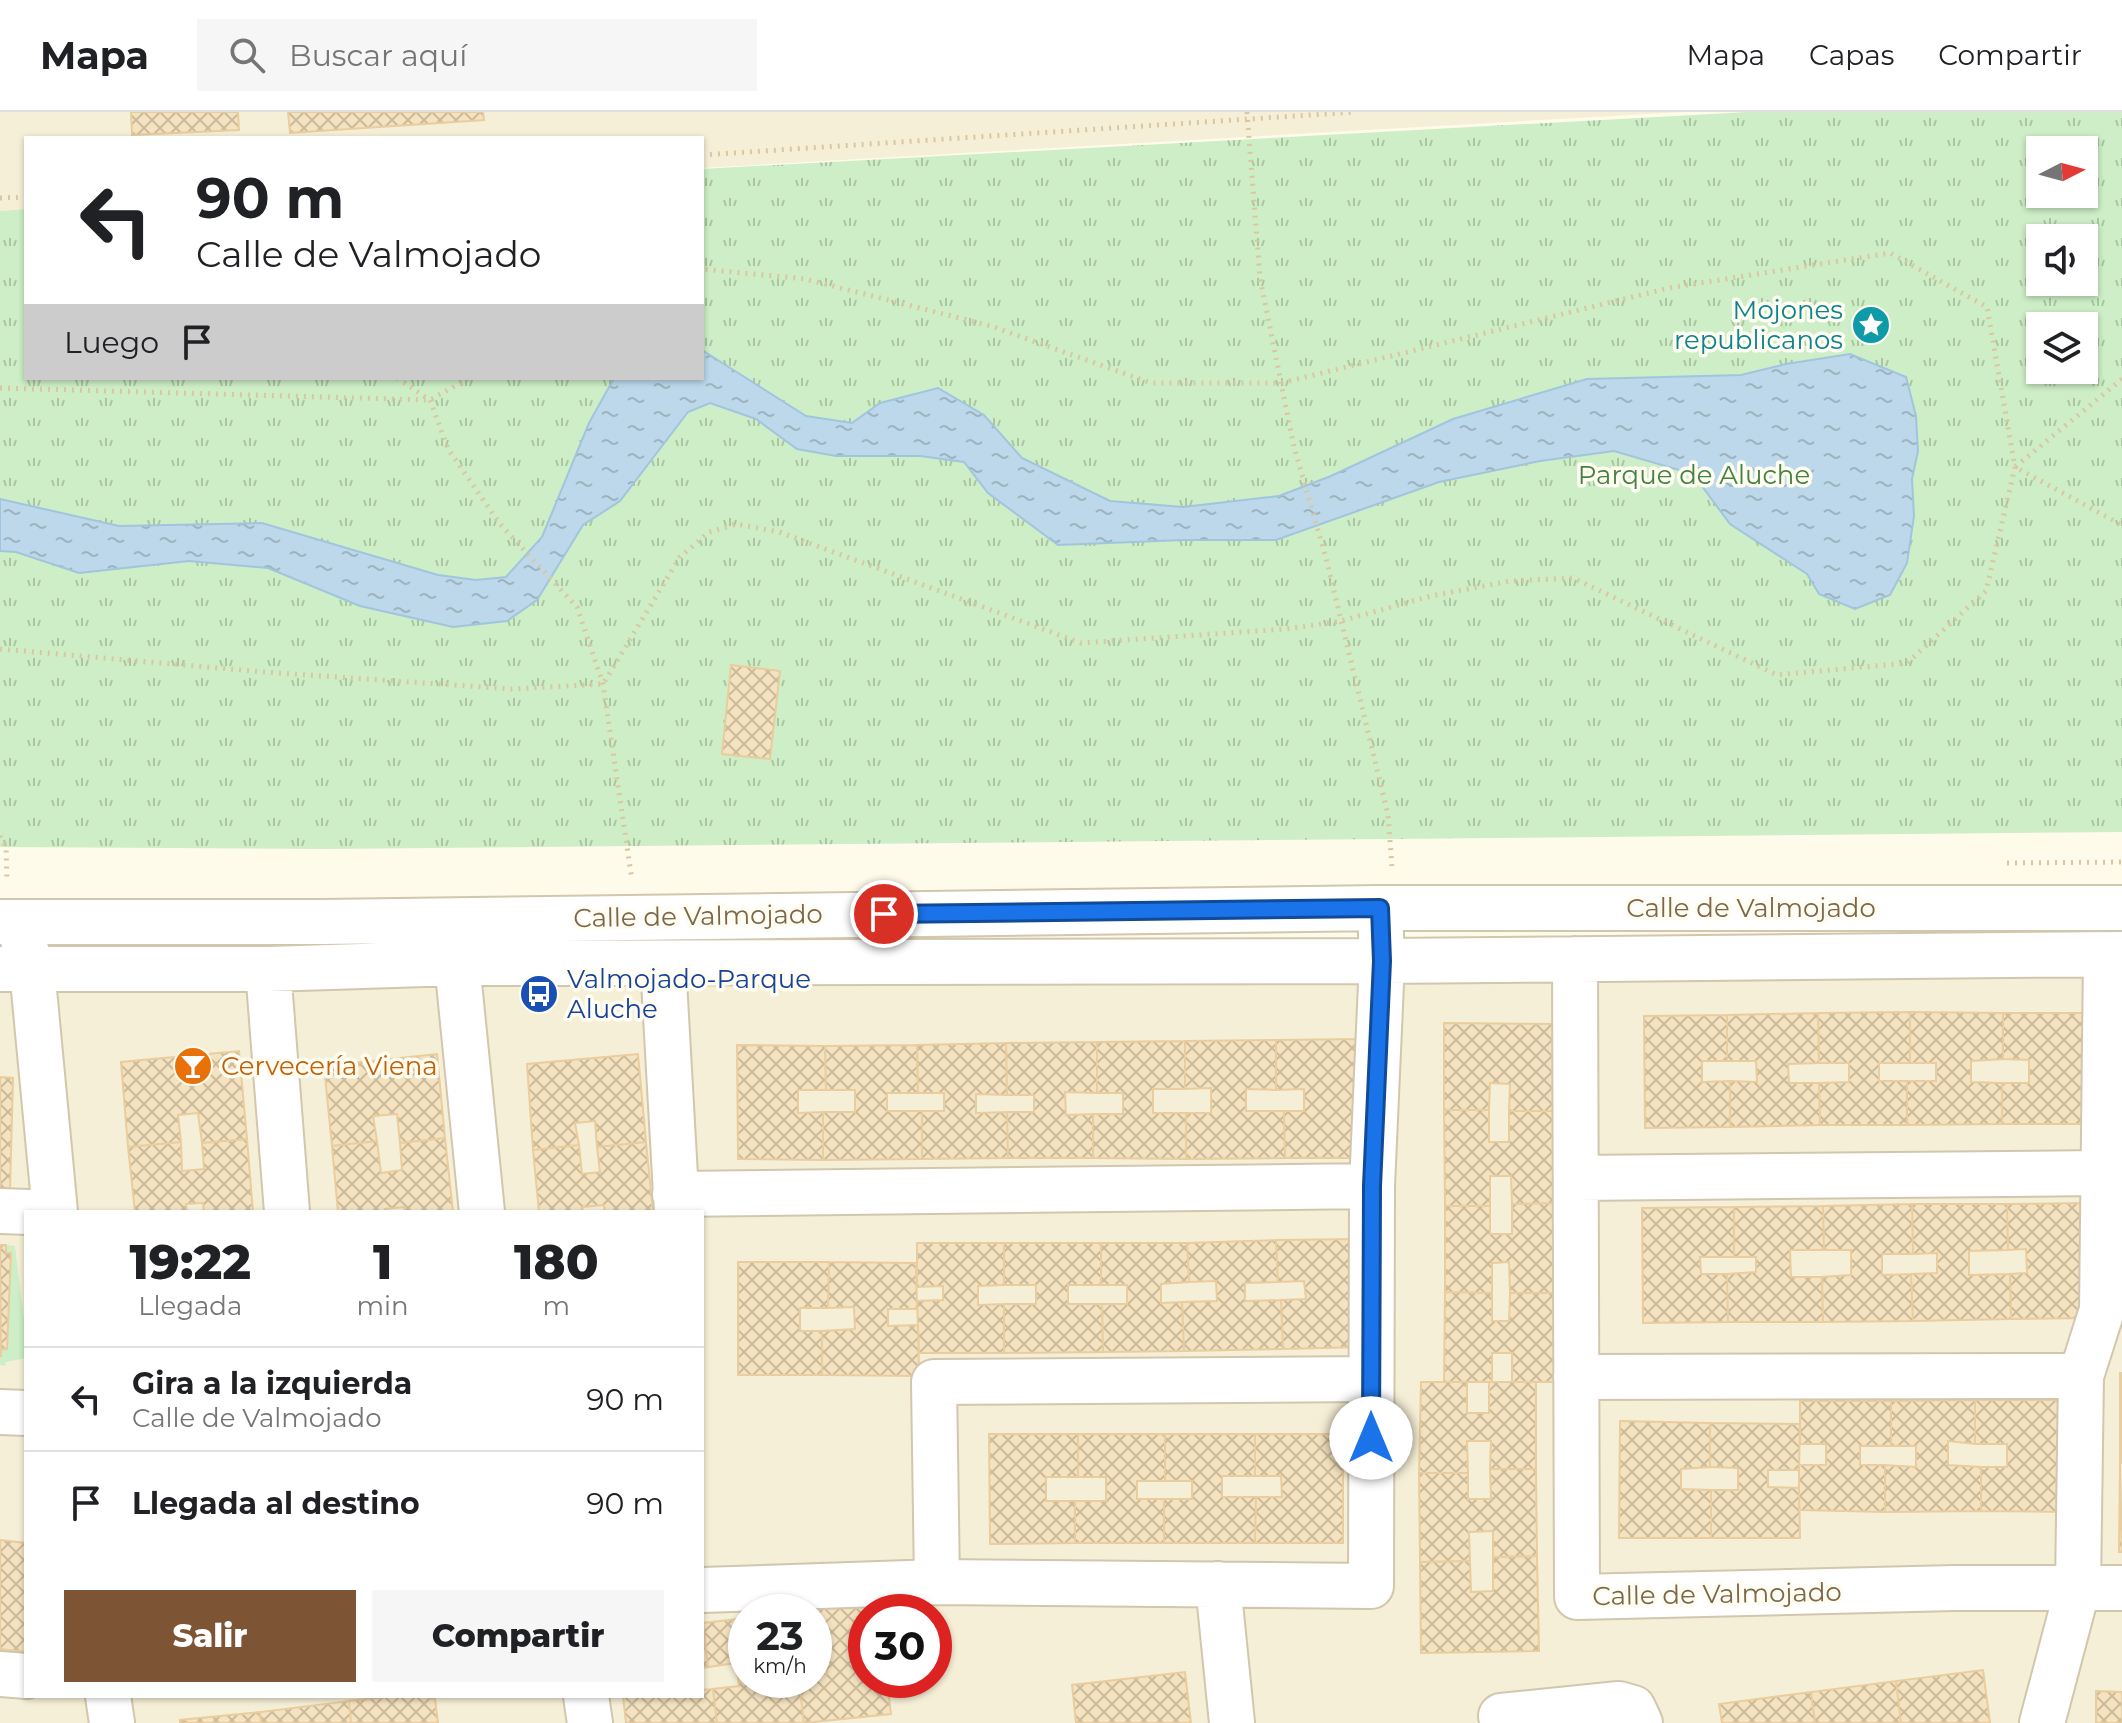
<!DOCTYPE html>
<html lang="es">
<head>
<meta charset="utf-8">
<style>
  :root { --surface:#fff; --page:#f6f6f6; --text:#202124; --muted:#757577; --line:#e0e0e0; --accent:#7d5534 }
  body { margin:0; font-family:Montserrat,sans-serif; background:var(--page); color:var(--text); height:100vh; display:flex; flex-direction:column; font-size:30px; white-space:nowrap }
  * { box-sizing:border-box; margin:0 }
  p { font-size:26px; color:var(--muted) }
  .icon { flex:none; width:44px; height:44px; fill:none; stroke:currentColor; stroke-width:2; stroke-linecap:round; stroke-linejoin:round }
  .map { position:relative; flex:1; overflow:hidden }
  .details { position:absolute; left:24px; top:1098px; width:680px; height:488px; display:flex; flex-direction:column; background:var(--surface); border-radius:0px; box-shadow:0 2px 6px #0004 }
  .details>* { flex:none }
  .guide { position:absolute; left:24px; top:24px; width:680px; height:244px; border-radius:0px; box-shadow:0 2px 6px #0004; background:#fff; color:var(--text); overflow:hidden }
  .needle { width:52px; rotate:84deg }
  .tools { position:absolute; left:2026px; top:24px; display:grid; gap:16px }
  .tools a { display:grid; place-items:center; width:72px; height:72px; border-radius:0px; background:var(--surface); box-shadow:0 2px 6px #0004; font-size:40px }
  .speed { position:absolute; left:728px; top:1482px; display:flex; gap:16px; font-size:40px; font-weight:700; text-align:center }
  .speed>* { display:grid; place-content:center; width:104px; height:104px; border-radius:50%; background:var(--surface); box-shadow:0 2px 6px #0004; line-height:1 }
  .speed small { font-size:20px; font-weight:400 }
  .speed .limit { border:12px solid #d22; background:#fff; color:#111 }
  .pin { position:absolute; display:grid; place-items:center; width:68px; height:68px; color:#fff; margin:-34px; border:4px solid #fff; border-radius:50%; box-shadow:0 2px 8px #0007 }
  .me { position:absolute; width:88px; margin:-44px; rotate:0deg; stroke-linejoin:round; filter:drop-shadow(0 0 6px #0008) }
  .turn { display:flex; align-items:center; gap:28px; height:168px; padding:0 40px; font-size:36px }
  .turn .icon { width:104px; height:104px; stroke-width:2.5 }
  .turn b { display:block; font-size:56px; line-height:68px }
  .then { display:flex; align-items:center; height:76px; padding:0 40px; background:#0003; gap:16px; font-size:30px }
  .eta { display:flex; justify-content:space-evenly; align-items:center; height:136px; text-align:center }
  .eta b { font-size:48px; font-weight:800; line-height:56px }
  .primary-button { display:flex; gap:16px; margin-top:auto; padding:16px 40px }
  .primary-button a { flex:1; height:92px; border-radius:0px; background:var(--accent); color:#fff; font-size:32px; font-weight:800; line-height:92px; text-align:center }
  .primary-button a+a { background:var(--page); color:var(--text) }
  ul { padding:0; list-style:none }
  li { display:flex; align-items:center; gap:24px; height:104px; padding:0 40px; border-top:2px solid var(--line) }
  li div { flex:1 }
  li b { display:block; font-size:30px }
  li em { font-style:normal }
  header { display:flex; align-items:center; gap:48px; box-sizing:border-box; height:112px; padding:0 40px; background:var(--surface); border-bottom:2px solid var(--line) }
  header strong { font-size:38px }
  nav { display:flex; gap:44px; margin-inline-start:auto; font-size:28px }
  .search { width:560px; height:72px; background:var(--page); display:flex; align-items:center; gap:20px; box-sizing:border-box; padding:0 28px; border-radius:0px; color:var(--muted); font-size:30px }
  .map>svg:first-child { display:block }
  .residential { fill:#f6efd7; fill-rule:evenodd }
  .grass { fill:url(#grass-tufts); fill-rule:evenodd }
  .garden { fill:#cdeec6 }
  .water { fill:url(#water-ripples); stroke:#a1c5dd; stroke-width:2 }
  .building { fill:url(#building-cross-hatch); stroke:#e9cd9e; stroke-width:2 }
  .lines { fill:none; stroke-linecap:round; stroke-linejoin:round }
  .minor-casing { stroke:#d2c6ad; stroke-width:48 }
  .path { stroke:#dbc6a1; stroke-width:5; stroke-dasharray:2 6; stroke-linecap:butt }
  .minor { stroke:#fff; stroke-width:44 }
  .route-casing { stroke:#114b97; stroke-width:20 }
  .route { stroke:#1a73e8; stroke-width:14 }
  .labels { text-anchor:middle; stroke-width:7; stroke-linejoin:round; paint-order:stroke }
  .culture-label { font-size:26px; fill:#0d838f; stroke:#fffdf2; text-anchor:end }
  .park-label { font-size:26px; fill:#448241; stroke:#fffdf2 }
  .street-label { font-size:26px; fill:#7c674a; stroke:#fffdf2 }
  .transit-label { font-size:26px; fill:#164399; stroke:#fffdf2; text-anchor:start }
  .food-label { font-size:26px; fill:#c56008; stroke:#fffdf2; text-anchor:start }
</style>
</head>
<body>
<header>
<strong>Mapa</strong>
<div class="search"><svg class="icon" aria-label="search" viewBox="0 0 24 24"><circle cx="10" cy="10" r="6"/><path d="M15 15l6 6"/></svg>Buscar aquí</div>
<nav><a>Mapa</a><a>Capas</a><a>Compartir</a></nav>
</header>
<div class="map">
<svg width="2122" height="1611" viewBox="0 0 2122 1611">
  <defs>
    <pattern id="grass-tufts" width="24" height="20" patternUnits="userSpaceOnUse" patternTransform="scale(2)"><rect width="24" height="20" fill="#cdeec6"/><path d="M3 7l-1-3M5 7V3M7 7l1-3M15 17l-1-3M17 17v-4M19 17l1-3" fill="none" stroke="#abc5a3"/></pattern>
    <pattern id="water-ripples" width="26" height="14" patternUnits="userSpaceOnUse" patternTransform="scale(2)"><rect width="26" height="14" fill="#bcd8ea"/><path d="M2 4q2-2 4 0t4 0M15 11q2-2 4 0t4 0" fill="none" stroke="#9eb3c0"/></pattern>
    <pattern id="building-cross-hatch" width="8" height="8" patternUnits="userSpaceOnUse" patternTransform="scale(2)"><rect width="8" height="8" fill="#f5e2bf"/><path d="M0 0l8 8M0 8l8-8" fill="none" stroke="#cbbb9d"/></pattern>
  </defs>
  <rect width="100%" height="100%" fill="#fefbea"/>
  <path class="residential" d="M0,0H1684L702,56V26H26V97L0,99Z
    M0,824L602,851H2122V1611H0ZM26,1100H702V1584H26ZM746,1500H814V1568H746ZM866,1500H934V1568H866Z"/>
  <path class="grass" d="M1748,0H2122V720L324,737L0,735V99L26,97V266H702V57ZM2040,38H2084V82H2040ZM2040,126H2084V170H2040ZM2040,214H2084V258H2040Z"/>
  <path class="garden" d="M6,1133L15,1134L26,1224V1246L6,1250L5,1254L0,1253V1245Z"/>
  <path class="water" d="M702,238L806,304L852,311L880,291L938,276L984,303L1022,346L1110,389L1183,395L1279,384L1331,364L1453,307L1587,267L1741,263L1786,252L1850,242L1906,265L1916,304L1918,339L1912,367L1914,404L1907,451L1890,483L1855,497L1819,482L1807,462L1730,412L1693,362L1614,339L1540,349L1439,370L1276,428H1184L1058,433L988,381L964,350L920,344H836L797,337L756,307L710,291L688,300L620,389L583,413L537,488L507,509L453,515L360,494L268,456L189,449L79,461L16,440L0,439V387L119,414L262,411L438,463L476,468L506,465L542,425L589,311L613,268L616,266H702Z"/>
  <path class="building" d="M131,0H238L239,18L132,23Z
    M288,0H483L484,8L290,21Z
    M731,553L780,559L770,647L722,642Z
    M1910,900V951H1879V969H1907V1013H1820L1819,971L1849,970V951H1819L1818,901Z
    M1910,900L2003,901V947L1971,949V970L2002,971V1012L1907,1013V969H1936V951H1910Z
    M1818,901L1819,951L1788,952L1789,971H1819L1820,1013L1730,1015V969L1757,970L1756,949H1727V903Z
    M2003,901H2085V1012H2002V971H2029V948L2003,947Z
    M1727,903V949H1702V970L1730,969V1015L1645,1016L1644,904Z
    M1444,911L1563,912L1562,999H1509L1510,972L1490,971L1489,998H1444Z
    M1362,927L1363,1046H1285L1284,999H1304V977L1276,978V928Z
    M1276,928V978L1246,977V999H1284L1285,1046L1186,1047V1001H1211V976L1185,977V929Z
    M1185,929V977H1153V1001H1186V1047L1093,1046V1002H1123V981H1097V930Z
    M1097,930V981L1065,980L1066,1003L1093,1002V1046H1008L1007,1000H1034V983H1007L1006,931Z
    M1006,931L1007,983L976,982V1001L1007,1000L1008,1046L922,1047V999H944V981H918L917,933Z
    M737,933L825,934L826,978H798V1001L823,1000V1048L738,1047Z
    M917,933L918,981H887V999H922V1047L823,1048V1000H855V978H826L825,934Z
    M239,939L247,1027L202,1031L198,1001L178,1003L181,1030L128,1035L121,950Z
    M437,942L445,1026L400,1031L397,1002L373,1004L377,1029L332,1034L324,954Z
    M638,942L646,1030L597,1035L595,1009L575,1011L579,1033L533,1038L527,952Z
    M0,965L13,966L10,1079H0Z
    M1444,998H1489V1030H1509V999H1562L1561,1091L1512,1092L1511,1064H1490V1094H1445Z
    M445,1026L453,1100H405L404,1095L385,1097V1100H338L332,1034L377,1029L381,1061L402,1058L400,1031Z
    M247,1027L253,1100H204L203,1091L186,1092L187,1100H135L128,1035L181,1030L182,1059L204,1057L202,1031Z
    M646,1030L653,1100H605L604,1093L582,1095L583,1100H539L533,1038L579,1033L582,1062L600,1060L597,1035Z
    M1561,1091V1181H1510L1509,1150L1492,1151V1181L1445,1180V1094H1490V1122H1512V1092Z
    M2087,1091L2091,1206L2011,1207L2010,1162L2027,1161L2026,1137L2008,1138L2007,1092Z
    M1912,1092H2007L2008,1138L1969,1139V1163L2010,1162L2011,1207L1913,1209L1911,1162L1937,1161V1141L1913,1142Z
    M1912,1092L1913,1142H1882V1163L1911,1162L1913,1209L1823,1210L1822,1165L1851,1163V1138H1824L1823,1094Z
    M1823,1094L1824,1138H1790L1791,1165H1822L1823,1210H1728L1727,1162L1756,1160V1145H1734V1095Z
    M1734,1095V1145H1700L1701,1162H1727L1728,1210L1643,1211L1642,1096Z
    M1361,1127L1363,1235L1283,1237L1281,1188L1306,1187L1304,1169L1278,1170L1276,1128Z
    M1276,1128L1278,1170L1245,1171V1189L1281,1188L1283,1237L1184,1239L1182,1190L1217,1189L1216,1169L1189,1170L1187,1131Z
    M917,1131H1004V1173L978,1174V1193L1004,1192V1241H919L917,1189L943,1188V1174L917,1175Z
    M1004,1131H1101V1173H1068V1192H1102L1103,1240L1004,1241V1192H1036V1173H1004Z
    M1101,1131H1187L1189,1170L1161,1172V1191L1182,1190L1184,1239L1103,1240L1102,1192H1127V1173H1101Z
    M0,1133H6V1141H11L7,1237H1V1245Z
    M738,1150H829L828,1196H800V1219H822V1263H738Z
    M829,1150L916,1151L917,1197H888V1214L918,1213L919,1264L822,1263V1219L855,1217L854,1195L828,1196Z
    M1445,1180L1492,1181V1209H1509L1510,1181H1561L1560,1270H1512V1241H1492V1270H1444Z
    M2120,1261H2122V1351H2120Z
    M1421,1270H1467V1301H1489V1270H1536V1357H1490L1491,1329H1467L1468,1361H1419Z
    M1975,1288V1332L1948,1329V1353L1981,1355V1399L1885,1400V1353L1916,1355V1334H1891V1289Z
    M1975,1288H2069L2068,1400L1981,1399V1355H2007V1332H1975Z
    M1800,1289H1891V1334H1860V1353H1885V1400L1799,1398V1353H1826V1332H1800Z
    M1620,1309L1710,1311V1355L1681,1357V1377L1711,1378V1426H1619Z
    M1710,1311L1800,1312L1799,1358H1768V1375L1799,1376L1800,1426H1711V1378H1738V1356L1710,1355Z
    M989,1322H1078V1365H1046V1389H1075V1431L990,1432Z
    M1078,1322H1165V1369H1137V1387H1164V1431H1075V1389H1106V1365H1078Z
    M1165,1322H1255V1364H1222V1385H1256L1255,1431H1164V1387H1192V1369H1165Z
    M1255,1322H1343V1431H1255L1256,1385H1282L1281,1364H1255Z
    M2120,1351L2122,1440H2119Z
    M1490,1357H1536L1537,1444L1493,1445V1419L1469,1420L1470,1449L1420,1450L1419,1361H1468V1387H1491Z
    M0,1428L26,1431V1540L0,1537Z
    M1537,1444L1539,1539L1421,1541L1420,1450L1470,1449L1471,1480L1493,1479V1445Z
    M878,1490L879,1500H866V1568H887L891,1602L804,1611L799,1568H814V1563L827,1562L825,1541L814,1542V1500H796Z
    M746,1506V1568H799L804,1611H717L713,1577L739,1574L736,1551L708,1555L703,1511Z
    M702,1511L708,1555L702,1556Z
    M1983,1558L1990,1611H1901L1896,1569Z
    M1185,1560L1191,1611H1076L1072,1573Z
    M1896,1569L1901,1611H1815L1811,1580Z
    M713,1577L717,1611H626L623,1584H702V1578Z
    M2096,1579L2122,1580V1611H2096Z
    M1811,1580L1815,1611H1722L1719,1592Z
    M396,1584H430V1587H435L438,1611H351L349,1589Z
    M349,1589L351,1611H261L260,1600Z
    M260,1600L261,1611H180V1608Z"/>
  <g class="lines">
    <g class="minor-casing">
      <path id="minor" d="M0,810H322L1380,796H2122
        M23,828L32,857L55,1100
        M1575,847L1577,1485L1955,1476H2122
        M457,851L482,1100
        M663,851L677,1100
        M0,857H268L457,851L1382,849L2122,842
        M268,857L287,1100
        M1576,1066L2102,1061
        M675,1082L1372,1074
        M0,1099L29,1100
        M1576,1265L2081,1264
        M0,1300L26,1301
        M937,1470L934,1270L1371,1267
        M1218,1472L1232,1611
        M702,1478L937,1470L1371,1474L1372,1074L1382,849L1381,821
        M0,1562L26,1564
        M108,1584L112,1611
        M586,1584L590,1611
        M1501,1604L1619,1592L1633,1596L1640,1611
        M2042,1611L2078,1475L2081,1264L2102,1198L2106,843"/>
    </g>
    <path class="path" d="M1247,0L1260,166L1294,335L1326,446L1388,703L1392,755
      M702,43L1356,0
      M0,86L26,85
      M397,266L430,288L448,337L500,412L577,495L603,572L632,768
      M2122,267L2015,355L2122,413
      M0,276L430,288L469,266
      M0,537L264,560L512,577L603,572L680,445L709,420L736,412L779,420L1081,531L1286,517L1341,509L1431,484L1510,469L1573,466L1777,563L1907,551L1986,479L2015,355L1987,195L1890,141L1669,176L1281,271H1151L991,214L805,167L702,157
      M0,724L6,735L7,769
      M2007,751L2122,750"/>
    <use href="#minor" class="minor"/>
  </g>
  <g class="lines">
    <g class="route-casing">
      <path id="route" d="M884,802L1380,796L1382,849L1372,1074L1371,1326"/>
    </g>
    <use href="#route" class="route"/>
  </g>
  <defs>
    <g id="sight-disc" transform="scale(2)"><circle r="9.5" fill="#0f9aa8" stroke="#fffdf2"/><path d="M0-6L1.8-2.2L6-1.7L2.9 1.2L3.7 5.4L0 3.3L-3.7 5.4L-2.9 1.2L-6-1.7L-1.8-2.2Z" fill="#fff"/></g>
    <g id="bus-disc" transform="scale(2)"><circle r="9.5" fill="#1a4fb4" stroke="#fffdf2"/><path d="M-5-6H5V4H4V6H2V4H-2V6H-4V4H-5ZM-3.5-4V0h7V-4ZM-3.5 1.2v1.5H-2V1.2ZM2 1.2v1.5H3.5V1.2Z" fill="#fff"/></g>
    <g id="bar-disc" transform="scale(2)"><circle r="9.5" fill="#e8710a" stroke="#fffdf2"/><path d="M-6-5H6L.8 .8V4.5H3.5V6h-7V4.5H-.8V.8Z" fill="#fff"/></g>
  </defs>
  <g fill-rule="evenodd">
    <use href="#sight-disc" x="1871" y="213"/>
    <use href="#bus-disc" x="539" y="882"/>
    <use href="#bar-disc" x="193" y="954"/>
  </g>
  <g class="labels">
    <g class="culture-label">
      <text x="1843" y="207">Mojones<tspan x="1843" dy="30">republicanos</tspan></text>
    </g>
    <g class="park-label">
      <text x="1694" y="372">Parque de Aluche</text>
    </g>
    <g class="street-label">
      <text x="1751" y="805">Calle de Valmojado</text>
      <text transform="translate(698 804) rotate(-1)" y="9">Calle de Valmojado</text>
      <text transform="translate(1717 1482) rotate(-1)" y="9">Calle de Valmojado</text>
    </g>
    <g class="transit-label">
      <text x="567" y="876">Valmojado-Parque<tspan x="567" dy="30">Aluche</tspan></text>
    </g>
    <g class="food-label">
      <text x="221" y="963">Cervecería Viena</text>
    </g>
  </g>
</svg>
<div class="tools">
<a><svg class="needle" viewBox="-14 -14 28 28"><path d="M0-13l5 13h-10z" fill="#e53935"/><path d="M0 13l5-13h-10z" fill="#757577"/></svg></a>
<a><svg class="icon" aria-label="sound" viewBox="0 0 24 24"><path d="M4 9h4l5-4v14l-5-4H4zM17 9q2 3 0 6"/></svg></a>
<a><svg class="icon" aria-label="layers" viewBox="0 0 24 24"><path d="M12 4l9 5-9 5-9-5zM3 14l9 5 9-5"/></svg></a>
</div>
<div class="speed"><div>23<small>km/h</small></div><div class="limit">30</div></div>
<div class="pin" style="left:884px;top:802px;background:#d93025"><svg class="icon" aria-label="arrive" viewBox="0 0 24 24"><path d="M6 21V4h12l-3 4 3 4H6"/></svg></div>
<svg class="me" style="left:1371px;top:1326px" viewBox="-20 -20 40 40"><circle r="19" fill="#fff"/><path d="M0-13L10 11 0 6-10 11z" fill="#1a73e8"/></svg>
<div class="guide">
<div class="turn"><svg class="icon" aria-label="left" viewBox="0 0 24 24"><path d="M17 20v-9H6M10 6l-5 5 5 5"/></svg><div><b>90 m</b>Calle de Valmojado</div></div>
<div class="then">Luego<svg class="icon" aria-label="arrive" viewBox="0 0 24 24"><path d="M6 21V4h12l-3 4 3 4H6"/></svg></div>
</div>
<section class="details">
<div class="eta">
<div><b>19:22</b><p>Llegada</p></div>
<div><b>1</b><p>min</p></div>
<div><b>180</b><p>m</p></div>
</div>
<ul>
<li><svg class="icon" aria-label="left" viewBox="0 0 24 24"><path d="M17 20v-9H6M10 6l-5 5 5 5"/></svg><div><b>Gira a la izquierda</b><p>Calle de Valmojado</p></div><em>90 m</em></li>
<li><svg class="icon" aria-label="arrive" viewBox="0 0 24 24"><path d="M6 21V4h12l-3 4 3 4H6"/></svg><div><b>Llegada al destino</b></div><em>90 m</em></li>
</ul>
<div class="primary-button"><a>Salir</a><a>Compartir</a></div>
</section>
</div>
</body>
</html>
